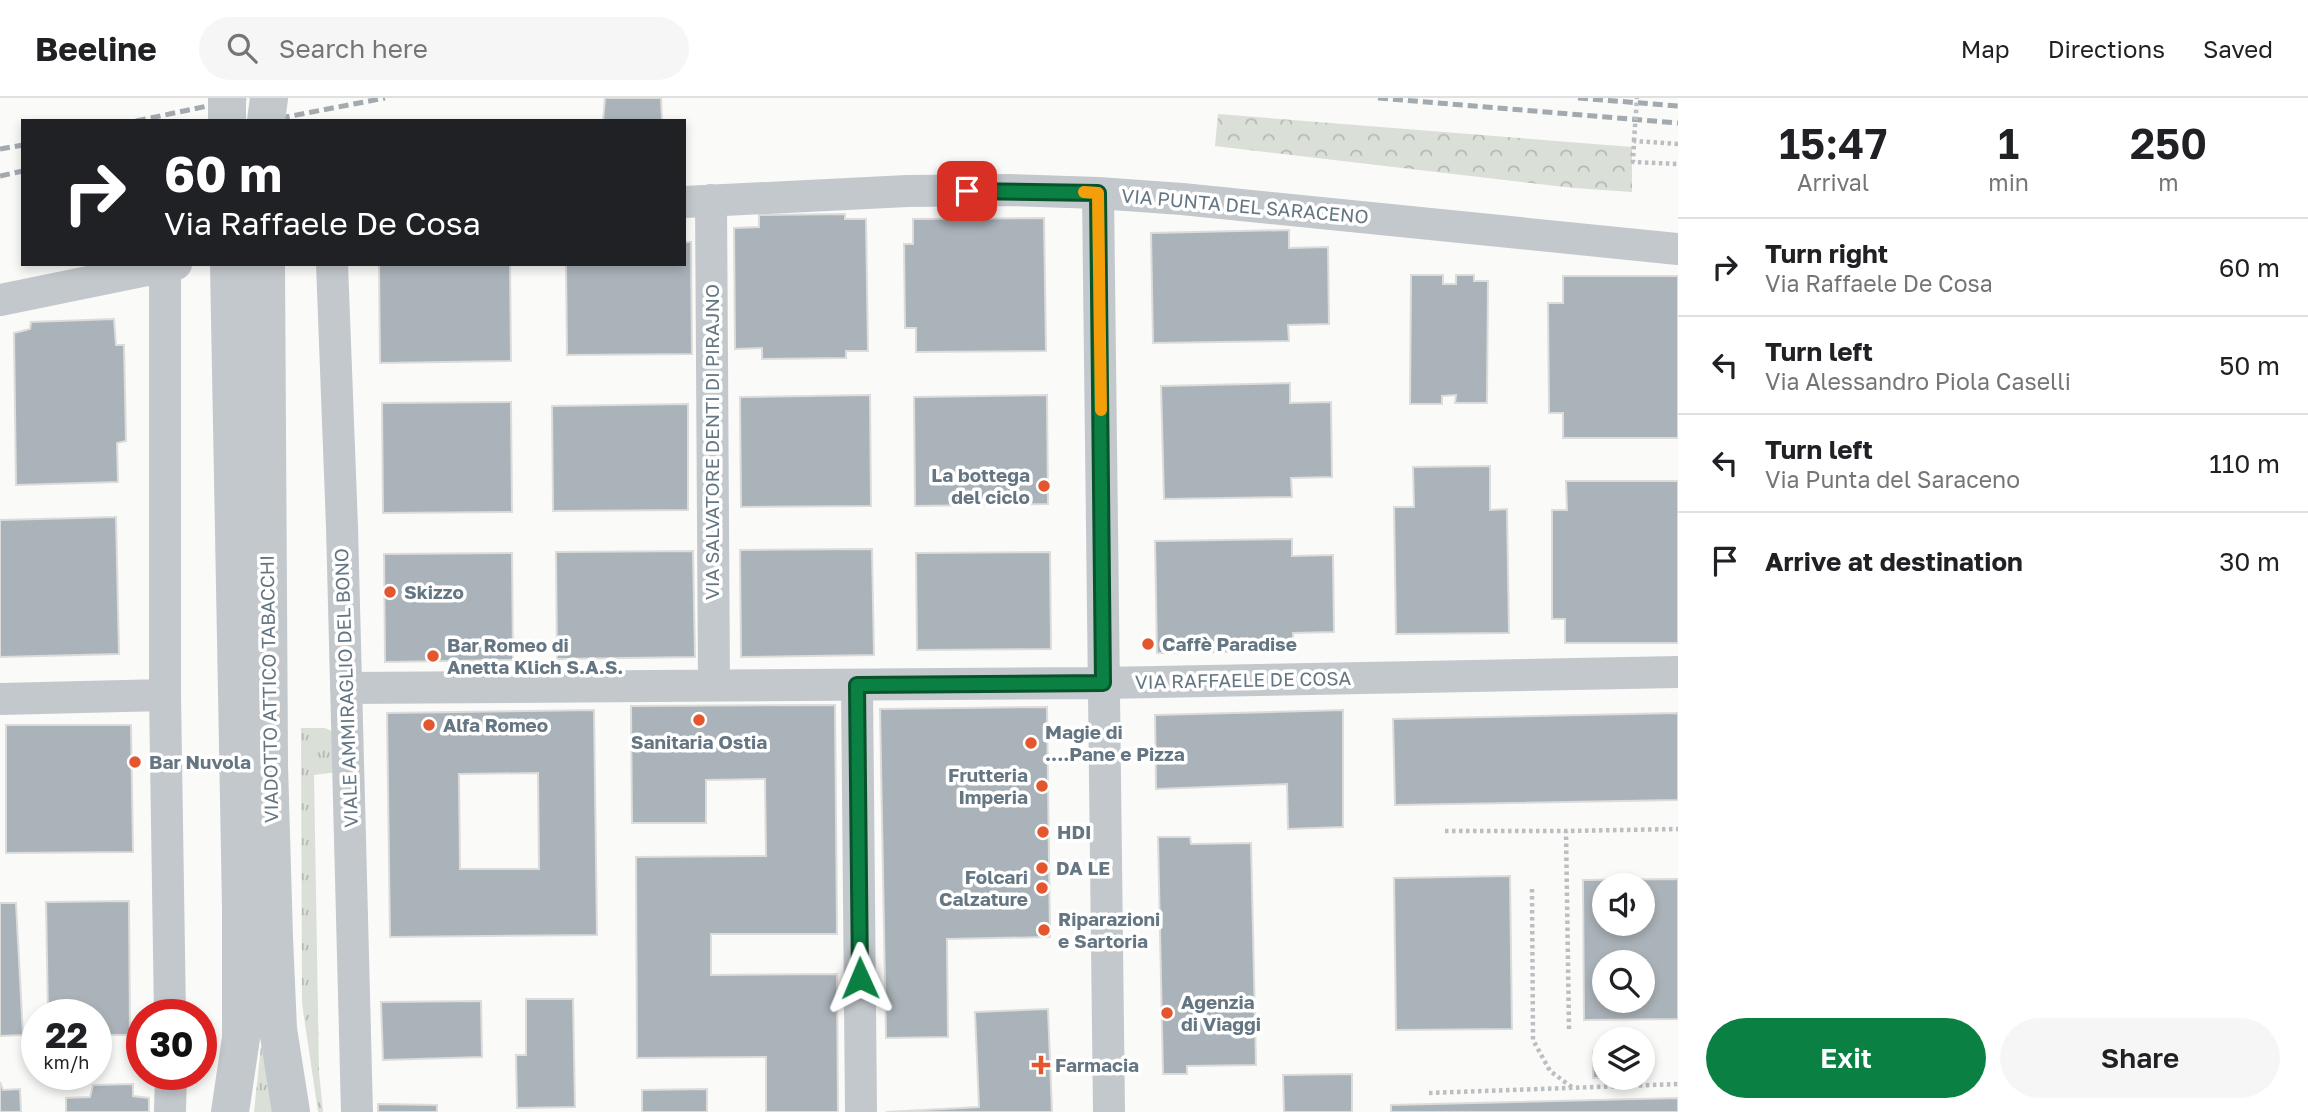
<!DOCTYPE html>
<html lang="en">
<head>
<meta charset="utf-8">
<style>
  :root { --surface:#fff; --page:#f6f6f6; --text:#202124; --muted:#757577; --line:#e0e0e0; --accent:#0b8043 }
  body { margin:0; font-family:"Golos Text",sans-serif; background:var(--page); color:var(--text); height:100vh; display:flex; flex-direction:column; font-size:26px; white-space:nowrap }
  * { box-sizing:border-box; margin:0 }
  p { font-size:23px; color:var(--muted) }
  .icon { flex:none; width:38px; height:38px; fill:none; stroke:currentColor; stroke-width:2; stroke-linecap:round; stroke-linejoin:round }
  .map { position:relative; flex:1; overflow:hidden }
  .side { display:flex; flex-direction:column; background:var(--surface); width:630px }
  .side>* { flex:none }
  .banner { position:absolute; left:21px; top:21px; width:665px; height:147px; border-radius:0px; box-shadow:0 4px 10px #0003; background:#202124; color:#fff; overflow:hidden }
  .tools { position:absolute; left:1592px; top:775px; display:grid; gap:14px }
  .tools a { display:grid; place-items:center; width:63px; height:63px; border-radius:50%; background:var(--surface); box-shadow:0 4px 10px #0003; font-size:35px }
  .speed { position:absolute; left:21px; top:901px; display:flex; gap:14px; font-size:35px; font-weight:700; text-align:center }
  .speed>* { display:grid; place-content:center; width:91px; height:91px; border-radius:50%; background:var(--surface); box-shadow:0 4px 10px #0003; line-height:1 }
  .speed small { font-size:18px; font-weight:400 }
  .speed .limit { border:10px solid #d22; background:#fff; color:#111 }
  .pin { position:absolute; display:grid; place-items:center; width:60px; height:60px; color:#fff; margin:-30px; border-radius:14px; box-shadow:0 4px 10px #0006 }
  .me { position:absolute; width:77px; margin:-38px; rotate:359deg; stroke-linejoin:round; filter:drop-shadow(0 0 5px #0008) }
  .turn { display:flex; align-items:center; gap:24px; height:147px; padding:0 28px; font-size:32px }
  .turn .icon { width:91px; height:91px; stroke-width:2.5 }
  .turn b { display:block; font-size:49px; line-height:60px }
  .eta { display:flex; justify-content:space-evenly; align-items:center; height:119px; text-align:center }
  .eta b { font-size:42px; font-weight:600; line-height:49px }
  .cta { display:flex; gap:14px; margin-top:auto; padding:14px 28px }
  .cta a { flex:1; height:80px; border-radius:42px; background:var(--accent); color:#fff; font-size:28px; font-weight:600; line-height:80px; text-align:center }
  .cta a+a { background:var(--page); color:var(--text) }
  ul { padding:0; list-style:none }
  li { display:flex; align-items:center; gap:21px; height:98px; padding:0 28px; border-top:2px solid var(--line) }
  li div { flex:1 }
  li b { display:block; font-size:26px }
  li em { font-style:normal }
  header { display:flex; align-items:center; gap:42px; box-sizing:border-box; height:98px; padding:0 35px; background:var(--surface); border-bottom:2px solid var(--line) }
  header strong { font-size:33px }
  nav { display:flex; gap:38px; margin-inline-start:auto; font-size:24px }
  .search { width:490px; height:63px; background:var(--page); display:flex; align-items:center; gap:18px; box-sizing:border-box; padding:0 24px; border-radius:38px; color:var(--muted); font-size:26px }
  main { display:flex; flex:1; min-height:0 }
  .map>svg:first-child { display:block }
  .grass { fill:url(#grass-tufts) }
  .park { fill:url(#park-crowns) }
  .building { fill:#aab3b9; stroke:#dcdcda; stroke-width:2; fill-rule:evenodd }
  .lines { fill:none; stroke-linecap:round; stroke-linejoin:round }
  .path { stroke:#bbbfc2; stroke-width:4.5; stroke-dasharray:3.5 3.5; stroke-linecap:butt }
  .minor { stroke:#c3c8cc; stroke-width:32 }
  .tertiary { stroke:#c3c8cc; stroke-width:38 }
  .rail { stroke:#a2aab0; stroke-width:5; stroke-dasharray:10 5; stroke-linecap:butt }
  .path-bridge { stroke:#bbbfc2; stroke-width:4.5; stroke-dasharray:3.5 3.5; stroke-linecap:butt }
  .tertiary-bridge { stroke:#c3c8cc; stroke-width:38 }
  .route-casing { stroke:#07532c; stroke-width:18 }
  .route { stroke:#0b8043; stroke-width:12 }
  .slow { stroke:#f59e0b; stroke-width:12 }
  .poi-dot { fill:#e4572e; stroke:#fff; stroke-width:2.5 }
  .labels { text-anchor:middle; stroke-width:7; stroke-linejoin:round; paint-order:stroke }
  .street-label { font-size:19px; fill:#657683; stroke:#fff }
  .poi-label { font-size:19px; font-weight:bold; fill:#657683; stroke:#fff; text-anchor:start }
</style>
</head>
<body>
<header>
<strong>Beeline</strong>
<div class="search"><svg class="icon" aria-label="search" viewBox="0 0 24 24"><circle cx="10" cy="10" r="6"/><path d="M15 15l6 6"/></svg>Search here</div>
<nav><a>Map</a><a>Directions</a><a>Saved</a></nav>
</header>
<main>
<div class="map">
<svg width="1678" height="1014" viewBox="0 0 1678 1014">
  <defs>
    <pattern id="grass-tufts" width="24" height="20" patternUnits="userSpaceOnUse" patternTransform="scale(1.75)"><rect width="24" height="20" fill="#dadfd7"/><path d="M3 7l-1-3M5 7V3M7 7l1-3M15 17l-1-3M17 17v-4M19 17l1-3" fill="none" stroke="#b4b9b4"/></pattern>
    <pattern id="park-crowns" width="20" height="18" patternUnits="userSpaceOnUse" patternTransform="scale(1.75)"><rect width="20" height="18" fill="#dadfd7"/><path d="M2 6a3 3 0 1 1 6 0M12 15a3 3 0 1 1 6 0" fill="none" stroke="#b4b9b4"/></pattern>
  </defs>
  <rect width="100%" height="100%" fill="#fafaf8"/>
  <path class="grass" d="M301,630H325L333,634L338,674L314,677L319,974L323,1014H318L302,905Z
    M263,929L278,1014H254Z"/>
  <path class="park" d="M1218,16L1632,49V94L1574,90L1215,48Z"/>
  <path class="building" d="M605,0H661L662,23H603Z
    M845,116V121H866L868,253H846V260L762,261V250L735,251L734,130L759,129V117Z
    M1044,120L1046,253L916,254V230H905L904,146H913V121Z
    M1289,132V150L1328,149L1329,226L1288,227L1289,243L1153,245L1151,135Z
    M684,144H691L692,256L567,257L566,166H684Z
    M379,166H510L511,263L380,265Z
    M1411,177H1443V186H1456V177H1474V183H1488L1487,305H1455L1456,297L1442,298V306H1410Z
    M1563,178H1678V340H1563V315H1549L1548,205H1563Z
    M114,221L116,247H124L126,343L117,345L118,384L16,387L14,235L30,231L31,224Z
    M1290,285V305L1331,304L1332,379L1291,380L1292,399L1164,401L1161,288Z
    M870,297L871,408L741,409L740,299Z
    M1047,297L1048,406L915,408L914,299Z
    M511,304L512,414L383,415L382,305Z
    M688,306V412L553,413L552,308Z
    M1490,368V412L1507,411L1509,535L1396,536L1394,409H1414L1413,369Z
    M1566,383H1678V545H1565V521H1552V412H1567Z
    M116,419L119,556L0,559V422Z
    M1292,441V458L1333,457L1334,534L1293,535V553L1157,555L1155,443Z
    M872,451L874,557L741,559L740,452Z
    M693,453L695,559L557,561L556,454Z
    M1050,454L1051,551L917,552L916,455Z
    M512,455L513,562L385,564L384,456Z
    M835,607L837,836H711V877L837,876L838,1014H766V959L637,960L636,759L766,758L765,681L706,682V725H632L631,608Z
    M1047,609L1050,839L947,841L948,939L886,940L880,611Z
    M594,612L597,837L390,839L387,615ZM538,675L539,771H460L459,676Z
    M1343,612V729L1288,731L1287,686L1156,691L1155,617Z
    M1678,615V702L1395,707L1393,621Z
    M6,627H131L133,754L6,755Z
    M1158,739H1190L1191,746L1251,745L1256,967L1187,968V976H1163Z
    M1510,778L1512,931L1396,932L1394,780Z
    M1678,781V921L1584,922L1583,782ZM1605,788H1643V826H1605ZM1605,864H1643V903H1605Z
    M129,803L130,937H96V917H48L46,804Z
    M0,805H16L23,937L0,938Z
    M526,901H573L575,1009L517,1010L516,957H526Z
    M481,903L482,959L383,962L381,904Z
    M1048,911L1052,1014H886L979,1009L975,914Z
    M1593,954H1605V980H1609H1593Z
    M1352,976V1014H1284L1283,977Z
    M0,984L3,992L20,991L21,1014H0Z
    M133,986V998L149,1000V1014H66V1000L90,999L93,987Z
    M707,991V1014H642V992Z
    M1678,1000V1014H1391V1007Z
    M378,1006L437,1007V1014H378Z"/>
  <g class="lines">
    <path class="path" d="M1678,46L1634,43L1633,64L1678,66
      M1445,733H1566
      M1532,791L1533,942L1550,973L1573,990
      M1569,931L1566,733L1678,731
      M1429,995L1678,986"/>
    <path class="minor" d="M1098,95L1109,1014
      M711,102L714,586
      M684,104L907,93L1009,92L1098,95L1182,101L1678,151
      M332,166L342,429L357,1014
      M165,169V597L170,917
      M0,202L176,166
      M857,587L861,1014
      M346,590L1103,585L1678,574
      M0,601L165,597
      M170,1014L171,976"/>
    <path class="tertiary" d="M229,166L241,809V940L230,1014
      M266,166L269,667L274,840L278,931L291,1014"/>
    <path class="rail" d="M1378,0L1678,25
      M1578,0L1678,8
      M136,23L246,0
      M265,23L385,0
      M0,51L23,47
      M0,78L23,73"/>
    <path class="path-bridge" d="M1634,43L1637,0"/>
    <path class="tertiary-bridge" d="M227,0V23
      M266,23L269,0"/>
  </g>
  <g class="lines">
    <g class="route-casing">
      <path id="route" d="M860,880L857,587L1103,585L1098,95L967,93"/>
    </g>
    <use href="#route" class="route"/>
    <path class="slow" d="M1084,94L1098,95L1101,312"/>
  </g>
  <g class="poi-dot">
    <circle cx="1044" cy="388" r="7"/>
    <circle cx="390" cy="494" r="7"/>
    <circle cx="1148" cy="546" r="7"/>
    <circle cx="433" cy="558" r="7"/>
    <circle cx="699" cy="622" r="7"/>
    <circle cx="429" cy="627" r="7"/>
    <circle cx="1031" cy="645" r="7"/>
    <circle cx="135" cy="664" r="7"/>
    <circle cx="1042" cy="688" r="7"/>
    <circle cx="1043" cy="734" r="7"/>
    <circle cx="1042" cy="770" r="7"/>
    <circle cx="1042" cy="790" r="7"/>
    <circle cx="1044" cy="832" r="7"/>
    <circle cx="1167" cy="915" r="7"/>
    <path d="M1037.5 956.5h7v7h7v7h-7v7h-7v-7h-7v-7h7z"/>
  </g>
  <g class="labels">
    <g class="street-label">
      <text transform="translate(1245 108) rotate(5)" y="7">VIA PUNTA DEL SARACENO</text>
      <text transform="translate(712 344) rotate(-90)" y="7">VIA SALVATORE DENTI DI PIRAJNO</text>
      <text transform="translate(1243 582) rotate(-1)" y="7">VIA RAFFAELE DE COSA</text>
      <text transform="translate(346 590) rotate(-92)" y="7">VIALE AMMIRAGLIO DEL BONO</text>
      <text transform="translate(269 591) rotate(-91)" y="7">VIADOTTO ATTICO TABACCHI</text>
    </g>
    <g class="poi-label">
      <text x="1030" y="384" text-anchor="end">La bottega<tspan x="1030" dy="22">del ciclo</tspan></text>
      <text x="404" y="501">Skizzo</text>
      <text x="1162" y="553">Caffè Paradise</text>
      <text x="447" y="554">Bar Romeo di<tspan x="447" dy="22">Anetta Klich S.A.S.</tspan></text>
      <text x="443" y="634">Alfa Romeo</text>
      <text x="1045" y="641">Magie di<tspan x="1045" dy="22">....Pane e Pizza</tspan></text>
      <text x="699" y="651" text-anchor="middle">Sanitaria Ostia</text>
      <text x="149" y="671">Bar Nuvola</text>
      <text x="1028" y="684" text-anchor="end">Frutteria<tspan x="1028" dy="22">Imperia</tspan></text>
      <text x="1057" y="741">HDI</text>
      <text x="1056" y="777">DA LE</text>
      <text x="1028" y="786" text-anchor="end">Folcari<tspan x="1028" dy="22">Calzature</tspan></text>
      <text x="1058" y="828">Riparazioni<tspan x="1058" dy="22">e Sartoria</tspan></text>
      <text x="1181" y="911">Agenzia<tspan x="1181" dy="22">di Viaggi</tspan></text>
      <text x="1055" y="974">Farmacia</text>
    </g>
  </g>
</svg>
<div class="tools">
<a><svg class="icon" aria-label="sound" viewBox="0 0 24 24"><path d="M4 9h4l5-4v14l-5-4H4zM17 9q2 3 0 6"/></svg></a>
<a><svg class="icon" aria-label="search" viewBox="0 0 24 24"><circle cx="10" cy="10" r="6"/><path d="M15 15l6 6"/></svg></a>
<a><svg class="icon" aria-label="layers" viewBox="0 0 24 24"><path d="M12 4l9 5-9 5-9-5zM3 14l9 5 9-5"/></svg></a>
</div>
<div class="speed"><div>22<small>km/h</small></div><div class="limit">30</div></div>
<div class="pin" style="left:967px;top:93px;background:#d93025"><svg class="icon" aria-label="arrive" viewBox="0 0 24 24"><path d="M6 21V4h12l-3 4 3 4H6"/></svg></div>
<svg class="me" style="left:860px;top:880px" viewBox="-20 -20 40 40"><path d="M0-17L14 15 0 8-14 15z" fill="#0b8043" stroke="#fff" stroke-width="4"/></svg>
<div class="banner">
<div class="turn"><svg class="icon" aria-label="right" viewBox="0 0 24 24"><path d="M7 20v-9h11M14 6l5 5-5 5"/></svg><div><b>60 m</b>Via Raffaele De Cosa</div></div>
</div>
</div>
<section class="side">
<div class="eta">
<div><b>15:47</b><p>Arrival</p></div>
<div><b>1</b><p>min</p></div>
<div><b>250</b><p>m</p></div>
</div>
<ul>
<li><svg class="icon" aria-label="right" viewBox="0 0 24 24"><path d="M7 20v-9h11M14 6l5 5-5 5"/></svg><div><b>Turn right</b><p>Via Raffaele De Cosa</p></div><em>60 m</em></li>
<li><svg class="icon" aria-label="left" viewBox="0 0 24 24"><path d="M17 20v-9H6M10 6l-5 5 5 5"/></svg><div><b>Turn left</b><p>Via Alessandro Piola Caselli</p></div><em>50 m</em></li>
<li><svg class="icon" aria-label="left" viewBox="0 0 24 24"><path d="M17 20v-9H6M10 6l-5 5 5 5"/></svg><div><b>Turn left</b><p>Via Punta del Saraceno</p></div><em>110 m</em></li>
<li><svg class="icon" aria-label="arrive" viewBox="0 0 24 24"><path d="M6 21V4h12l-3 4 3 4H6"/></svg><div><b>Arrive at destination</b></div><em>30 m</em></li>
</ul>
<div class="cta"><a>Exit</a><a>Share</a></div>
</section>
</main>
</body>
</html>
